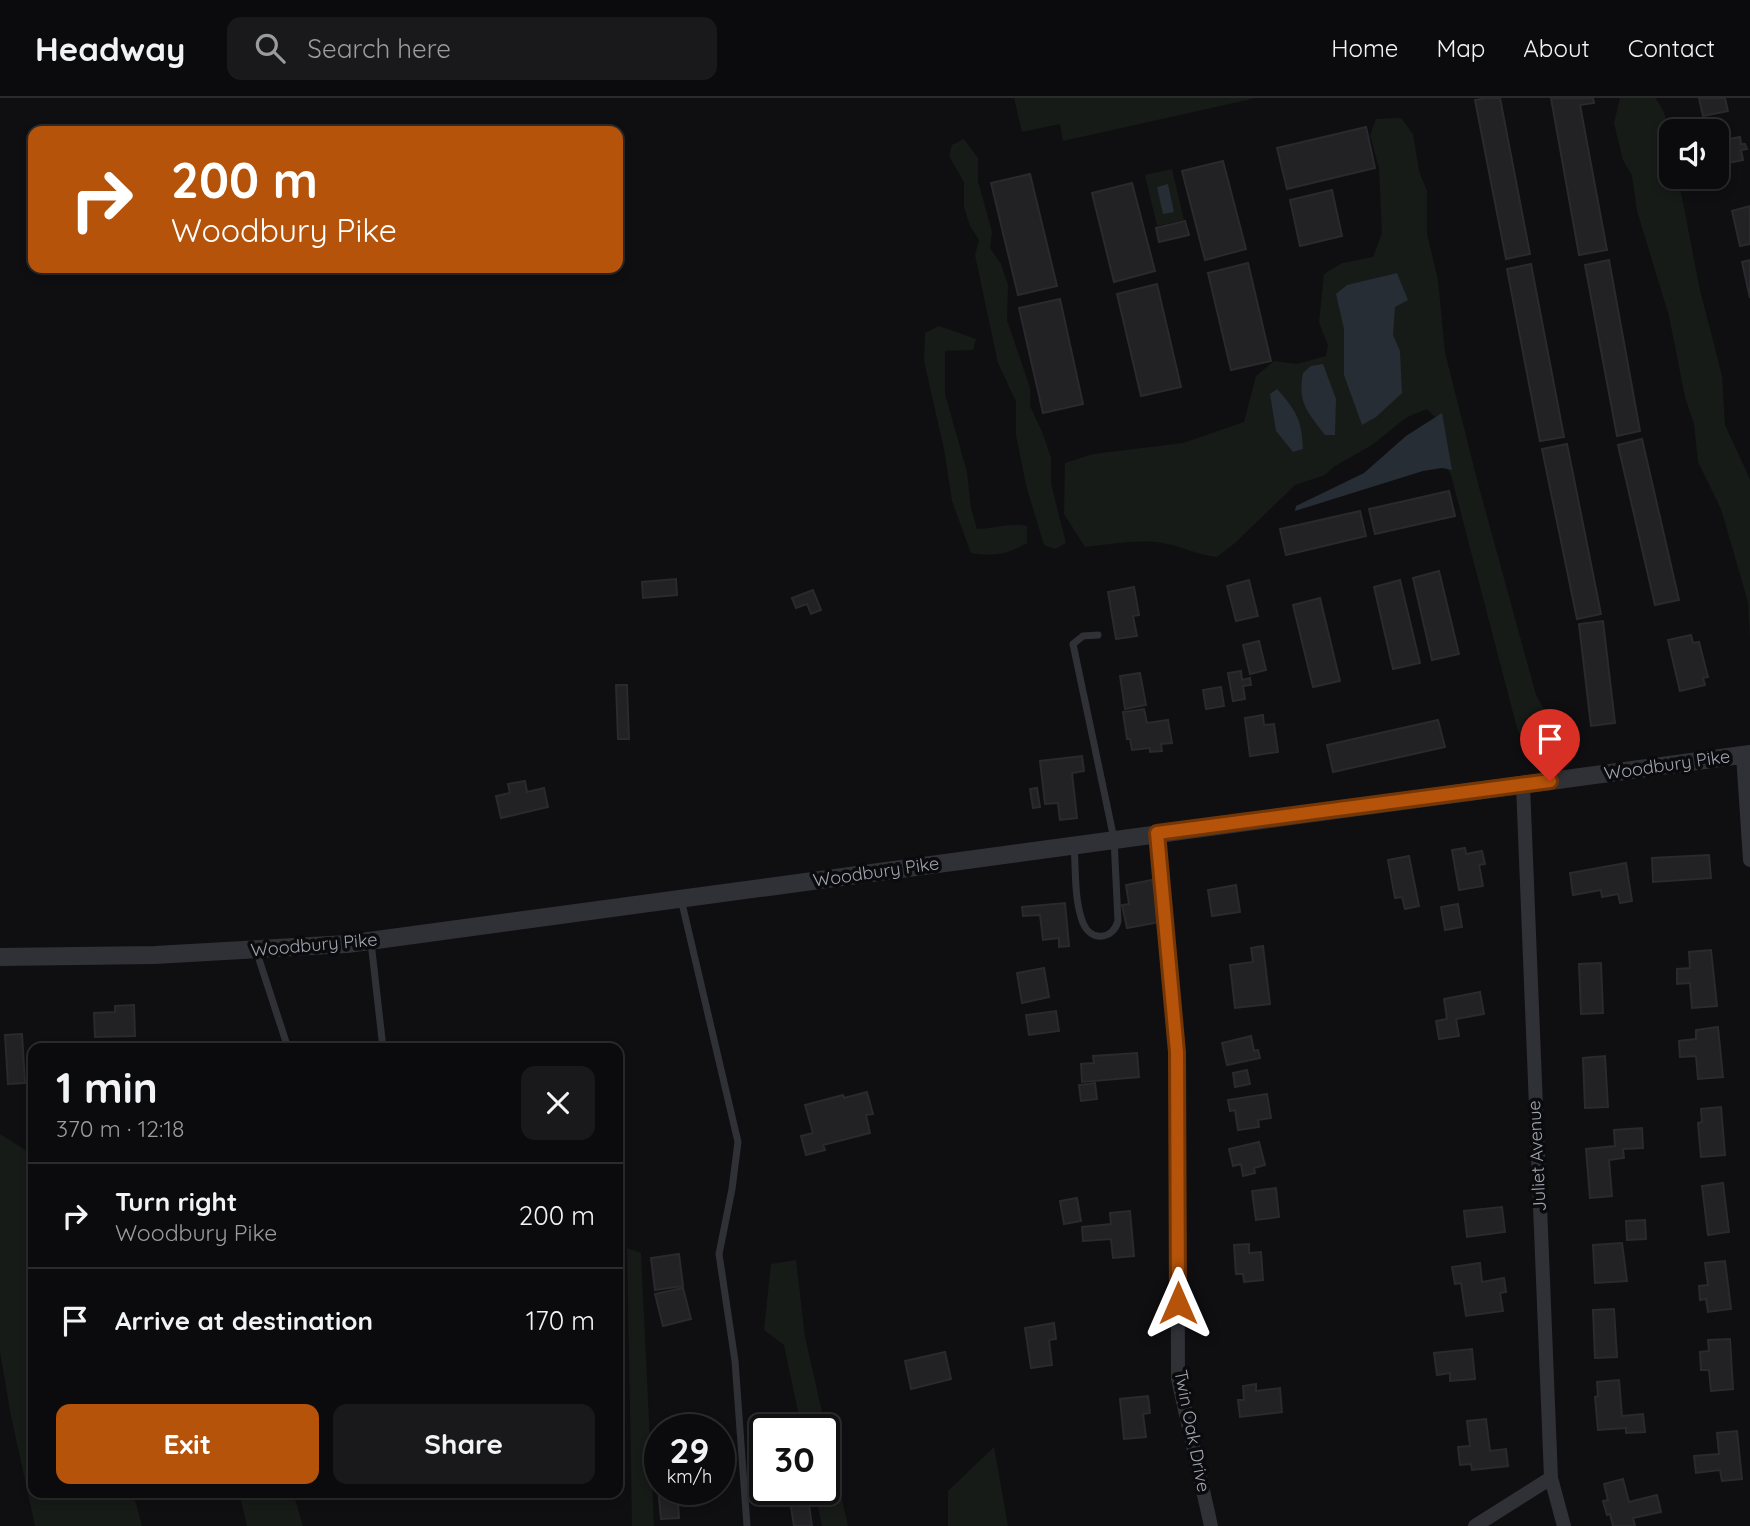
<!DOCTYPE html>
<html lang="en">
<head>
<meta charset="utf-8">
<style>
  :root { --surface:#0b0b0d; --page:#19191b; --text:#f1f3f6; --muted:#9a9b9d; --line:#2b2b2e; --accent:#b45309 }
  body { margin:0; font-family:Quicksand,sans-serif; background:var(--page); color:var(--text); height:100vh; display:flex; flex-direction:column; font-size:26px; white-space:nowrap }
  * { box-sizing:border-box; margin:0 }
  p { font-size:23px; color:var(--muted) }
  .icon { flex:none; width:38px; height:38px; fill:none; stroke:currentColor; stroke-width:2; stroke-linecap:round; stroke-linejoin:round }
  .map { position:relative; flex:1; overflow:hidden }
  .sheet { position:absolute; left:28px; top:945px; width:595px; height:455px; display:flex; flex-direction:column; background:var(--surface); border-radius:14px; box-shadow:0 4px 10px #0003,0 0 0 2px var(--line) }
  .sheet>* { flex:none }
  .guide { position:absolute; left:28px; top:28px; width:595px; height:147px; border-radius:14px; box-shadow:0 4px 10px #0003,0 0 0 2px var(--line); background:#b45309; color:#fff; overflow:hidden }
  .controls { position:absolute; left:1659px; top:21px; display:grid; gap:14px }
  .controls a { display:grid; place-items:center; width:70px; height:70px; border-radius:14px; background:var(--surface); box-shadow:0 4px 10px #0003,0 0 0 2px var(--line); font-size:35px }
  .speed { position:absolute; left:644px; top:1316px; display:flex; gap:14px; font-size:35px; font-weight:700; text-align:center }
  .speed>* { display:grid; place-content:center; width:91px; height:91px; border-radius:50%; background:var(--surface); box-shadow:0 4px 10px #0003,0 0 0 2px var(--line); line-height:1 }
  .speed small { font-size:18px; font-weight:400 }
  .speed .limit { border:4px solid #111; border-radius:10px; background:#fff; color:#111 }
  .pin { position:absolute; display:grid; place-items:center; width:60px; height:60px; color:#fff; margin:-72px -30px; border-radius:50% 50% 50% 0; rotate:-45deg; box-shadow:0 0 7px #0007 }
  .pin .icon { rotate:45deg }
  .me { position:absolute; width:77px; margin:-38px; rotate:0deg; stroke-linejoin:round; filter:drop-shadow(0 0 5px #0008) }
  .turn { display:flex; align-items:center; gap:24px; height:147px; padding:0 28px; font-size:32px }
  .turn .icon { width:91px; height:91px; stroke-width:2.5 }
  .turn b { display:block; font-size:49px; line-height:60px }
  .round { display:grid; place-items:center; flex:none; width:74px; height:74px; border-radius:14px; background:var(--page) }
  .overview { display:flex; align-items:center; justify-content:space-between; height:119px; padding:0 28px }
  h1 { font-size:42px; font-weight:700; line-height:52px }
  .action { display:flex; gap:14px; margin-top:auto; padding:14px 28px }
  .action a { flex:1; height:80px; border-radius:14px; background:var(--accent); color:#fff; font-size:28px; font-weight:700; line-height:80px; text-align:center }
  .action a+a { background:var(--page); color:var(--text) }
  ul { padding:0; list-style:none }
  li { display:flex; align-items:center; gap:21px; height:105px; padding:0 28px; border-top:2px solid var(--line) }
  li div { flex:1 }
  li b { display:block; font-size:26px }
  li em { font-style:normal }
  header { display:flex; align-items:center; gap:42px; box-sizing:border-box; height:98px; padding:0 35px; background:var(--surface); border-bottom:2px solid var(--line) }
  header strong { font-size:33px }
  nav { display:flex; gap:38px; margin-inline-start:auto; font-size:24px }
  .search { width:490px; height:63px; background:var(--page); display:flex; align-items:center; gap:18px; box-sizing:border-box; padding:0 24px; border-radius:14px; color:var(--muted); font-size:26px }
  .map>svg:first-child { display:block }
  .green { fill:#161b17 }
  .water { fill:#262d34 }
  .building { fill:#222225; stroke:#2a292d; stroke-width:2 }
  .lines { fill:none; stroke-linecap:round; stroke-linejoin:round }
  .service { stroke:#303136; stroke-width:7 }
  .minor { stroke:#303136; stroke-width:14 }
  .tertiary { stroke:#303136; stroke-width:18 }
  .route-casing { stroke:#753606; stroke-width:18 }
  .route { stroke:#b45309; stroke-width:12 }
  .labels { text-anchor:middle; stroke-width:7; stroke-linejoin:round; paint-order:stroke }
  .street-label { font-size:18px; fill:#a0a5b2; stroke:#0b0a0c }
</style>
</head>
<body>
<header>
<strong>Headway</strong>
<div class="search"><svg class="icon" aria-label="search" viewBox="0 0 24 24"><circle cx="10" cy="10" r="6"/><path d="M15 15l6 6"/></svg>Search here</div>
<nav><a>Home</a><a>Map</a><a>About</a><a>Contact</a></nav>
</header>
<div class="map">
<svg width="1750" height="1428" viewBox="0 0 1750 1428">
  <rect width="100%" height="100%" fill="#0f0f11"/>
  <path class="green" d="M1014,0H1256L1063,43L1060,26L1022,34Z
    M1620,0H1655C1672,19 1671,54 1671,79H1678L1700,192L1722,278L1725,327L1750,381V540L1748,504L1721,411L1698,364L1694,326L1685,299L1669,218L1637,113L1632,78L1623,62L1614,25Z
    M1401,20L1413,36L1419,73L1427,93V136L1438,182L1445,255L1479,389L1536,597L1548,618L1526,642L1518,634L1451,377L1442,361L1439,323L1427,311L1407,319L1372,347L1335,368L1325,377L1295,387L1235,445L1217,459C1198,457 1181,448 1163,445C1137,441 1111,446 1085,449L1064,416L1065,365L1093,356L1183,345L1244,324L1256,278L1274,263L1297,266L1326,258L1328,247L1319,225L1324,176L1342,165L1373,159L1382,135L1379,70L1370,37L1376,21Z
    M964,41L978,60V83L992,134L990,150L1001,166L1008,187L1007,222L1030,290V308L1043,336L1051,360V386L1066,445L1055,451L1044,447L1026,387L1016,337V304L998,265L975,157L979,142L970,128L964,109V84L949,58L952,47Z
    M1172,71L1184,122L1157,128L1145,77Z
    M939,228L976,241L973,252L945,253V296L967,374L971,410L977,431C994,431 1011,424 1027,428V445C1008,456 994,459 971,455L952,403L944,351L924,263L925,235Z
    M0,1036L33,1057V1395H133L142,1428H35L11,1318L0,1254Z
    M627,1150L641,1155L654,1428H632Z
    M796,1162L805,1239L848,1428H822L814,1391H824V1332H802L784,1247L764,1232L771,1166Z
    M994,1349L1008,1428H948V1393Z
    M239,1395H293L303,1428H247Z"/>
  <path class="water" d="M1168,86L1174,114L1163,116L1157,89Z
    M1397,175L1408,202L1395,209L1393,237L1400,253L1402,295L1376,319L1362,327L1344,277V231L1336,196L1347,187Z
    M1323,266L1336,301L1335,337H1325C1308,314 1297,305 1303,275L1311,268Z
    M1277,291C1296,312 1302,322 1303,351L1293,354L1276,333L1270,296Z
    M1442,315L1452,372L1442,370L1423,373L1295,413L1296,408L1364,375L1406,338Z"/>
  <path class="building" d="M1487,0H1500L1530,156L1506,161L1475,2Z
    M1551,0H1593L1594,5L1580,7L1607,152L1579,157Z
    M1699,0H1725L1728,13L1703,18Z
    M1366,29L1375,70L1287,91L1277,50Z
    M1740,39L1741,46H1745L1747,51L1741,52L1743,62L1723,66L1718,43Z
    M1223,63L1246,151L1205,162L1182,73Z
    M1030,76L1057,188L1018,197L991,85Z
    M1132,85L1155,173L1114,184L1092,95Z
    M1332,92L1342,138L1300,148L1290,102Z
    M1750,108V146L1740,148L1732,113Z
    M1185,123L1189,137L1159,144L1156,130Z
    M1609,162L1640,333L1617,338L1585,167Z
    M1750,162V200L1742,164Z
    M1248,165L1271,263L1231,272L1208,175Z
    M1531,166L1564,339L1540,343L1507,171Z
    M1157,186L1181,289L1141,298L1117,196Z
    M1060,201L1083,306L1043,315L1019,210Z
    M1642,341L1679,502L1655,507L1618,347Z
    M1567,346L1601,516L1577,521L1542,351Z
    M1449,393L1455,418L1375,436L1369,411Z
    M1360,413L1366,438L1286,457L1280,431Z
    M1439,473L1459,556L1432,562L1413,480Z
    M676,481L677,497L643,500L642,484Z
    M1249,482L1258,518L1236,523L1227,488Z
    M1400,482L1420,565L1393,571L1374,489Z
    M1134,489L1139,517L1133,518L1137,538L1116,541L1108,494Z
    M813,492L821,512L811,516L807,506L796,510L792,500Z
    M1320,500L1340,583L1313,589L1293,507Z
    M1603,523L1615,625L1591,628L1579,526Z
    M1691,537L1693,545L1699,544L1708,579L1703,580L1705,587L1680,593L1668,542Z
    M1259,543L1266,572L1250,576L1243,547Z
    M1241,573L1242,582L1250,580L1251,587L1243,588L1245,601L1233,603L1228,575Z
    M1140,575L1146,607L1125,611L1120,578Z
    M616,587H627L629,641H618Z
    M1221,589L1224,608L1206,611L1203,592Z
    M1144,611L1147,625L1168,622L1172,645L1161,646L1162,653L1150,654V650L1132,652L1130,641H1127L1123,614Z
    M1263,617L1264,627L1274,626L1278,654L1250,658L1245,620Z
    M1438,622L1445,649L1333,674L1327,647Z
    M1082,658L1084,673L1072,675L1077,720L1060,722L1058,705L1045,706L1040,663Z
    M525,683L527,694L544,690L548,709L501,720L496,698L510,695L508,686Z
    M1037,690L1040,709L1033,710L1030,691Z
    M1465,750L1466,756L1482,753L1485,766L1479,767L1483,788L1459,792L1452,752Z
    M1709,757L1711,780L1653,784L1652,760Z
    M1409,758L1419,808L1405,811L1402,799L1395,800L1388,762Z
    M1626,765L1632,803L1620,805L1618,796L1602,799L1601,792L1573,797L1570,775Z
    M1152,782L1160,824L1127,830L1122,807L1129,806L1126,787Z
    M1236,787L1240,814L1212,818L1208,792Z
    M1065,805L1069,848L1059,849V840L1043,842L1040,817L1023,818L1022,809Z
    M1458,806L1462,829L1445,832L1441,809Z
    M1263,848L1270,906L1235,910L1230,867L1253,864L1251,850Z
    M1711,852L1717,908L1692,910L1690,885L1677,886V871L1690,870L1689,854Z
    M1601,865L1603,915L1581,916L1579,866Z
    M1044,870L1049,899L1022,905L1017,875Z
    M1480,894L1484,916L1456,921L1459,938L1439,941L1436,923L1447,921L1444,901Z
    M134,907L135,938L95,939L94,915L115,914V908Z
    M1056,913L1059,933L1029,937L1026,917Z
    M1718,929L1723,979L1698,981L1696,958L1680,959L1679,943L1696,941V932Z
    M22,936L25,985L8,986L5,937Z
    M1251,938L1254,953L1258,952L1260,960L1227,967L1222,945Z
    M1137,955L1139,979L1082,984L1081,966L1094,965L1093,958Z
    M1605,958L1608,1009L1585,1010L1583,960Z
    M1247,972L1250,986L1235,989L1233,975Z
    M1095,985L1097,1001L1081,1003L1079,987Z
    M867,994L873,1016L866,1017L870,1035L823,1047L825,1052L806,1057L801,1038L813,1035L805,1007L843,997L844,1000Z
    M1267,996L1271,1020L1258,1022L1259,1029L1238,1032L1235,1012L1230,1013L1228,1002Z
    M1721,1009L1725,1057L1701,1059L1698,1025L1702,1024L1701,1011Z
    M1642,1030L1643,1050L1623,1051L1624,1060L1609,1062L1612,1098L1590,1100L1586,1051L1615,1048L1614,1032Z
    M1259,1044L1265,1067L1254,1070L1255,1075L1243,1078L1241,1066L1233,1068L1229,1051Z
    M1723,1085L1729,1134L1708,1137L1702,1088Z
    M1276,1090L1279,1119L1256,1122L1252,1093Z
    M1077,1100L1081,1123L1064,1126L1060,1103Z
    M1502,1109L1505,1134L1467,1139L1464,1113Z
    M1130,1113L1134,1158L1113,1160L1111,1141L1083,1143L1082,1129L1111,1126L1110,1115Z
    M1645,1122L1646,1141L1627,1142L1626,1123Z
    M1622,1145L1627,1183L1595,1185L1593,1147Z
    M1249,1146V1155L1261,1154L1263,1182L1244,1184L1243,1176H1236L1234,1147Z
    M679,1156L683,1188L655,1192L651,1160Z
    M1725,1163L1731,1211L1708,1214L1706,1201L1700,1202L1699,1188L1708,1187L1705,1165Z
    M1480,1165L1482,1184L1504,1180L1506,1194L1500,1195L1503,1213L1466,1218L1461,1185L1455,1186L1452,1169Z
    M683,1190L691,1221L663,1228L655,1196Z
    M1614,1211L1617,1259L1595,1260L1593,1212Z
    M1054,1225L1056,1241L1049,1242L1052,1267L1031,1270L1025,1230Z
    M1730,1241L1733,1291L1711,1293L1709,1272H1701L1700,1254L1709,1253L1708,1242Z
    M1472,1251L1475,1281L1450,1283V1275L1437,1277L1434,1255Z
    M945,1254L951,1281L911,1291L905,1263Z
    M1619,1282L1622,1318L1643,1316L1645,1334L1626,1335V1330L1598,1332L1595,1299L1598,1298L1597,1284Z
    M1256,1286V1293L1280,1290L1282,1314L1240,1319L1238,1302H1244L1243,1288Z
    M1148,1298L1150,1315L1143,1316L1146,1339L1124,1341L1120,1301Z
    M1486,1321L1490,1353L1506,1351L1508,1368L1472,1372L1471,1366L1460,1367L1458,1349L1470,1348L1467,1323Z
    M1737,1333L1742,1381L1722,1383L1720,1372L1696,1375L1694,1358L1719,1356L1717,1335Z
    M660,1335V1391H677L679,1420L661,1421L653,1336Z
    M1623,1381L1629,1404L1657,1397L1661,1414L1633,1420L1635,1428H1613L1610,1416L1607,1417L1603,1403L1608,1402L1604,1386Z
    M808,1400L812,1428H794L790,1403Z"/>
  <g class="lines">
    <path class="service" d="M1074,748C1076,773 1074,802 1083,825C1091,844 1113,842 1118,823L1114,741L1073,546L1083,538L1098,537
      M681,801L738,1044L732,1091L719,1156L735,1263L747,1428
      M371,844L383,950
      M256,852L288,950"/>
    <path class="minor" d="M1743,657L1750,762
      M1523,687L1551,1380L1564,1428
      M1157,735L1177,954L1178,1281L1211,1428
      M1475,1428L1551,1380"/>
    <path class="tertiary" d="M0,859L155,857L347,846L1750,656"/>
  </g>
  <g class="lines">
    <g class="route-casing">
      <path id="route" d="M1178,1205L1177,954L1157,735L1550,683"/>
    </g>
    <use href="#route" class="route"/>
  </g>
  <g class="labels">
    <g class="street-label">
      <text transform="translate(1667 667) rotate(-8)" y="6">Woodbury Pike</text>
      <text transform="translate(876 774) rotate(-8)" y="6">Woodbury Pike</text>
      <text transform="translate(314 847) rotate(-5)" y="6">Woodbury Pike</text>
      <text transform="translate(1537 1058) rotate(-93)" y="6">Juliet Avenue</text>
      <text transform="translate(1192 1333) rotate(79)" y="6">Twin Oak Drive</text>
    </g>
  </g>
</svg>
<div class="controls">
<a><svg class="icon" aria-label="sound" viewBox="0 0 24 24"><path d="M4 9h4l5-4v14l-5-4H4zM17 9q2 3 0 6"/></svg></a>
</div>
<div class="speed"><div>29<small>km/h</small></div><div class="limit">30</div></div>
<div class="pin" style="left:1550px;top:683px;background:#d93025"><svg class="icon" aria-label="arrive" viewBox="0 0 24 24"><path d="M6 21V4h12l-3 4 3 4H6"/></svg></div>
<svg class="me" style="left:1178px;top:1205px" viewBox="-20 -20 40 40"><path d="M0-17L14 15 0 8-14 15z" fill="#b45309" stroke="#fff" stroke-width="4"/></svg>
<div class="guide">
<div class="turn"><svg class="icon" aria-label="right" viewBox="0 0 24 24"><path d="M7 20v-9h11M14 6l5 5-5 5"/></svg><div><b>200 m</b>Woodbury Pike</div></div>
</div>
<section class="sheet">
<div class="overview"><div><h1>1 min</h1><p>370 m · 12:18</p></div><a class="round"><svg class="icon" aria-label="close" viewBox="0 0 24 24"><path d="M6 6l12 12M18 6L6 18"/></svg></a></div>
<ul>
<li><svg class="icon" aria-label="right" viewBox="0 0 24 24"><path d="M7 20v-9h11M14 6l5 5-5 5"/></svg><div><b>Turn right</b><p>Woodbury Pike</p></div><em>200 m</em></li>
<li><svg class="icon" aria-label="arrive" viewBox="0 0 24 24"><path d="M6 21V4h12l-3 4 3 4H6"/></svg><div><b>Arrive at destination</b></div><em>170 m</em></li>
</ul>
<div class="action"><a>Exit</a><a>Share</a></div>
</section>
</div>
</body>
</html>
